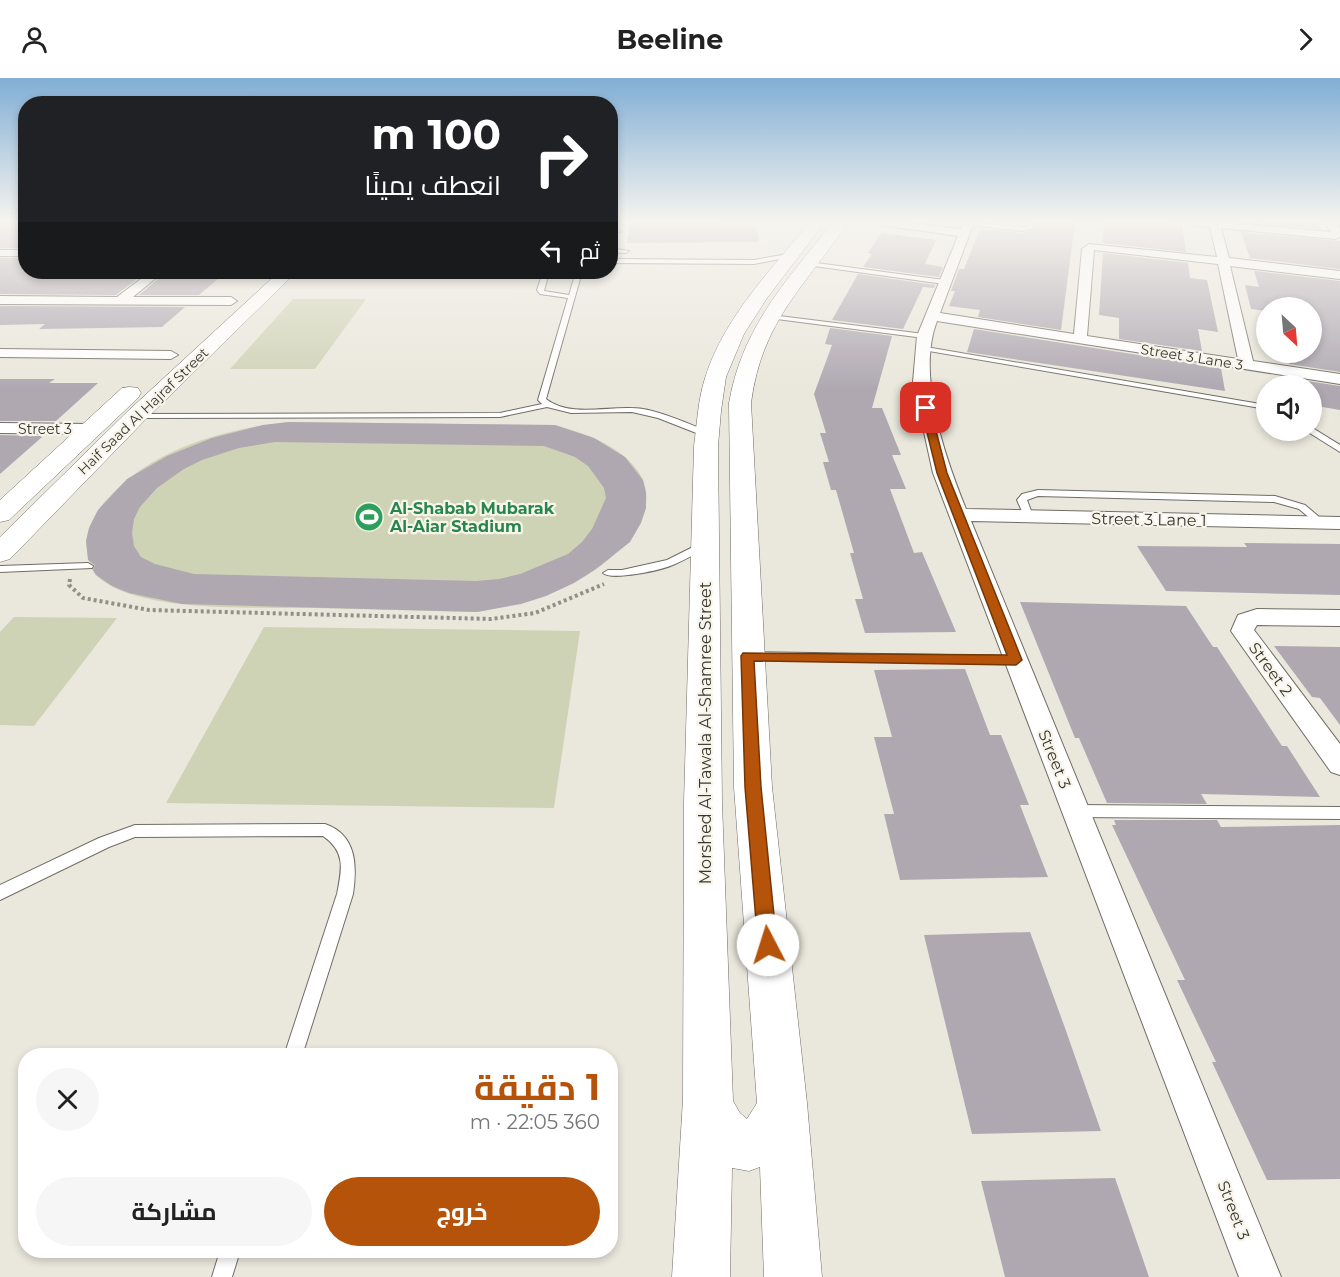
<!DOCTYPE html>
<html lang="ar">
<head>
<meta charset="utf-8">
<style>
  :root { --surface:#fff; --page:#f6f6f6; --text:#222; --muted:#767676; --accent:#b45309 }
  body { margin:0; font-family:Montserrat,Cairo,sans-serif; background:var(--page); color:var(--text); direction:rtl; height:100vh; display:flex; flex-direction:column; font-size:22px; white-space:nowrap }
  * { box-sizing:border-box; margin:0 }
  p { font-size:20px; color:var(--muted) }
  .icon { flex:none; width:33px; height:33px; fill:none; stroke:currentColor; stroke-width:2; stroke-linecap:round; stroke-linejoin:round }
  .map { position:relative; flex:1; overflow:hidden; direction:ltr }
  .side { position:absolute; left:18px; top:970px; width:600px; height:210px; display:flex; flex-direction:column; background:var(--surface); border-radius:24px; box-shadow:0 3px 9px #0003; direction:rtl }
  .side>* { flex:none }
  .guide { position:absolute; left:18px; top:18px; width:600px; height:183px; border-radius:24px; box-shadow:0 3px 9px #0003; direction:rtl; background:#202124; color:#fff; overflow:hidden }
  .needle { width:39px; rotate:154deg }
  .tools { position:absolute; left:1256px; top:219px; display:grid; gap:12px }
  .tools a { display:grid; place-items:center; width:66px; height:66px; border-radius:50%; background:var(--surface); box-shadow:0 3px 9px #0003; font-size:30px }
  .pin { position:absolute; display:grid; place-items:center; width:51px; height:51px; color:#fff; margin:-26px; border-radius:12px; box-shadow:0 3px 9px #0006 }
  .me { position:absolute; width:66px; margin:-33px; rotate:355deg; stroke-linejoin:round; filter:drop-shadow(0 0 4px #0008) }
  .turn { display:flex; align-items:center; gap:21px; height:126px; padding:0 18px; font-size:27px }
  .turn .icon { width:78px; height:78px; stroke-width:2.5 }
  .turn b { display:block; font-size:42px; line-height:51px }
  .then { display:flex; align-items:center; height:57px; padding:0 18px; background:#0003; gap:12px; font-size:22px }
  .round { display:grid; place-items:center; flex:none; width:63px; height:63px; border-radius:32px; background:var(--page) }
  .overview { display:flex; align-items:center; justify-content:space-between; height:102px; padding:0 18px }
  h1 { font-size:36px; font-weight:700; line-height:45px; color:var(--accent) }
  .button { display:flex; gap:12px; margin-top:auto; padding:12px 18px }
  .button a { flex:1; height:69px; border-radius:36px; background:var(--accent); color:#fff; font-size:24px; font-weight:700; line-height:69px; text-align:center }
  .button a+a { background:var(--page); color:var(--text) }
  header { display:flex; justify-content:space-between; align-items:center; height:78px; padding:0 18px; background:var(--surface); font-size:27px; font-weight:700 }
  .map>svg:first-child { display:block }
  .green { fill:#cfd3b6 }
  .building { fill:#afa8b1; fill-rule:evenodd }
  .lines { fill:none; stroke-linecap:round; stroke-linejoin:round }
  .lane-casing { stroke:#706d64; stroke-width:2 }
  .street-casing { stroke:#706d64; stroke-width:2 }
  .secondary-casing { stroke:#706d64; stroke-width:1 }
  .path { stroke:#918f88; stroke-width:4; stroke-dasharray:3 3; stroke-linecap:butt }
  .lane { fill:#fff; fill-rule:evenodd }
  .street { fill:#fff; fill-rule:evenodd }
  .secondary { fill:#fff; fill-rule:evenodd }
  .route { fill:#b45309; stroke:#753606; stroke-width:1.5 }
  .labels { text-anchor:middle; stroke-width:4.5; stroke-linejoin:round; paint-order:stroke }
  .far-street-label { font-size:14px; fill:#373632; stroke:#f7f4ea }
  .leisure-label { font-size:16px; font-weight:bold; fill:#27864d; stroke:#f7f4ea; text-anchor:start }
  .street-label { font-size:16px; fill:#373632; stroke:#f7f4ea }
</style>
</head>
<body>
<header><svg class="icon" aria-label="forward" viewBox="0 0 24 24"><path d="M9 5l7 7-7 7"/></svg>Beeline<svg class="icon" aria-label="person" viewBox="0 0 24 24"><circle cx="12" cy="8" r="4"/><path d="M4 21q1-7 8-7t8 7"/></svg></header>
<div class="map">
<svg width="1340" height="1199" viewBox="0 0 1340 1199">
  <rect width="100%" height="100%" fill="#eae7dc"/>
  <path class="green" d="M293,221H366L315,291H230Z
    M289,344L555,347C575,353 594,358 611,369C686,415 627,477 573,505C543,521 510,528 477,534C422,533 368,531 313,530C261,529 134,536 96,497C90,491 88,481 87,472C84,449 99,428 115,413C159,369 229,350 289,344Z
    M14,539L117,540L34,648L0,647V554Z
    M264,549L580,553L554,730L166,725Z"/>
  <path class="building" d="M0,144H26V170H0Z
    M630,144L755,146L759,164L627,165Z
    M1036,144H1075L1061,252L978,239L980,232L949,228L955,213H951L959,191H964L980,151L1022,155L1032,153Z
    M1104,144H1155L1182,147L1186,174L1103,165Z
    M1247,144H1317L1321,151Z
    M1241,154L1340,163V191L1250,180Z
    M881,155L936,162L925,186L943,189L939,199L863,189L872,176L868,175Z
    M1103,175L1188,185L1190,200L1207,202L1218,254L1198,251L1202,273L1119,261V240L1099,237Z
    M0,180H26V194H115L110,198L142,197L116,217L0,216Z
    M1254,193L1340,203V294L1289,286L1285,274H1311V230H1266V233L1251,231L1245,207L1259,209Z
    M175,194H226L199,217H139L163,197H171Z
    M858,196L935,207L934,210L923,209L903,251L832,242Z
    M0,228L185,229L162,249L39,251L45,246L0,247Z
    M830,250L892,258L872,330H882L901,377H892L906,411H890L914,475L922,474L956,554L865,555L855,521H863L850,475H854L836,412H831L823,384H829L820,355H826L814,316L832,267L825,266Z
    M974,251L1221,290L1225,313L967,274Z
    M0,301H55L49,305H98L56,343H0Z
    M1294,301L1340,308V332L1311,327V308H1296Z
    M289,344L555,347L594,360L625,379L643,402L646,415V430L641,445L630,464L596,491L574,505L546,518L521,526L477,534L182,526L129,515L112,508L96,497L93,492L95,487L88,482L86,463L89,450L98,432L127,401L167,378L212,360L263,347ZM275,364L544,368L575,379L588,388L604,410L606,420L592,451L582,464L568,476L520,496L499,501L476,503L194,496L155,486L141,479L134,468L132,455L134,441L140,429L157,410L184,391L202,382L239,370Z
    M0,357L40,358L42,359L0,396Z
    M1244,465L1340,466V517L1166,513L1137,468L1247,469Z
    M1020,524L1186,528L1213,569H1217L1282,668H1287L1320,719L1201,716L1207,726L1107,725L1079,660H1075Z
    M1274,568L1340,569V647L1320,620L1312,619Z
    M965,591L990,657H1001L1029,727H1020L1048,799L900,802L884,736H894L874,659H892L874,592Z
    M1114,742H1217L1221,749L1340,747V1101L1267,1102L1212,984H1216L1177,902H1185L1112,747H1116Z
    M1030,854L1065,950L1101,1053L972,1056L924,857Z
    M1115,1100L1149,1199H1005L981,1103Z"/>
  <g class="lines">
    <g class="lane-casing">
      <path id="lane" d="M966,144L1022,149H1028V144H1034L1032,151L1022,153L968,147Z
        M610,151L622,154L610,155Z
        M610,170L629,173L626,175L610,174Z
        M793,175L795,178L754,186L610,185V181L754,182Z
        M809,184L944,202L947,204L944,206L807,187Z
        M543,194H549L544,213L569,217L576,194H582L546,321C572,341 613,326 643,331C666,335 688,346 710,354V358H704L658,340L632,334L571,335L547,329L500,339L136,340L132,338L136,336L500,335L542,326L538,322L568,220L540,216L537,212Z
        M771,237L924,256L927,258L924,260L769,240V238Z
        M920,268L1266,327V331L923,272L919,270Z
        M1311,349L1340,367V374L1308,354L1307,352H1311Z
        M1038,412L1275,418L1305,427L1325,444L1323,446H1317L1299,431L1274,424L1038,418L1027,422L1033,438L1028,441L1025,440L1017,422L1022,416Z
        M705,463L710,466L709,468C698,474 687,481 675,486C663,492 612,503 603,495L608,492H622L667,482Z
        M88,485L93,488L92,490L0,494V488Z
        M749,574L1016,578L1022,582L1016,586L749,582L743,578Z
        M1077,727L1340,729V741L1077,739L1072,737L1070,733L1072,729Z
        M325,746C357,757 357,788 353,816L302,978H284L337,816C342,791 346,774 323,758L135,759L109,769L0,822V807L99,760L135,747Z
        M220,1173H240L232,1199H212Z"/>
    </g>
    <g class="street-casing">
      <path id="street" d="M876,144H904L961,151L964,144H974L940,235L1074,256L1082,171L1089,166L1217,179L1210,149L1193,147L1188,144H1224L1331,154L1325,144H1335L1340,151V159L1335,161L1221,150L1229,180L1340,193V201L1230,188L1253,283L1340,296V306L937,243C916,297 945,379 966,431L1340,439V451L971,443L1281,1199H1239L933,395L913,304L917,258L958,158L881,147ZM1094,172L1218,186L1238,281L1087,258Z
        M0,172H26V178H0Z
        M150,194H163L133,219H231L237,223L231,227L0,226V218L117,219Z
        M0,271L171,273L178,277L171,281L0,279Z
        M0,345L90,346L98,351L90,356L0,355Z
        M1257,531L1340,532V548L1257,547L1254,552L1340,666V697L1331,694L1231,553L1238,537Z"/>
    </g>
    <g class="secondary-casing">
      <path id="secondary" d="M810,144H825L767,220L744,256L726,299L721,333L718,368L722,725L733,1023L740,1035L747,1041L757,1025L734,709L729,325C742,249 787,202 833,144H848C805,209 762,242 751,325L772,709L807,1025L822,1199H764L760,1089L749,1093L732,1090L730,1199H672L683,1021L684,725L694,368C697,345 698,322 705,300C724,239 771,192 810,144Z
        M279,194H296L144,343L10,481L0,484V459L128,333Z
        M130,309L138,310L141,315L138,320L9,442L0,444V422L122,310Z"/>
    </g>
    <path class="path" d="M70,501L69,507L83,520L149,532L491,541L535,535L604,506"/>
    <use href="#lane" class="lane"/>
    <use href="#street" class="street"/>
    <use href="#secondary" class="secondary"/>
  </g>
  <linearGradient id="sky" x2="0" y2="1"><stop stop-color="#81aed5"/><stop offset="0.46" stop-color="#f6f4ef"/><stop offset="1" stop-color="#f6f4ef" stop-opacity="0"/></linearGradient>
  <rect width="1340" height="312" fill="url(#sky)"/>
  <path class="route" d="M926,327L930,330L947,395L1022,582L1016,587L754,583L761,709L777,867L774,873L768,876L761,873L758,867L745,709L741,578L743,575L1007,577L937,395L921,330Z"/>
  <defs>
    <g id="stadium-disc" transform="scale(1.5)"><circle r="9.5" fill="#2e9e5b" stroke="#f7f4ea"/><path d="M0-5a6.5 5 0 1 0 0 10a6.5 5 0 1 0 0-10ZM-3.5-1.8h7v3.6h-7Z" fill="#fff"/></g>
  </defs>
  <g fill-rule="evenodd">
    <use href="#stadium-disc" x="369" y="439"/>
  </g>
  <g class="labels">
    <g class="far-street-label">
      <text transform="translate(1192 279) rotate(9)" y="5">Street 3 Lane 3</text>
      <text transform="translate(143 333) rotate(-44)" y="5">Haif Saad Al Hajraf Street</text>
      <text x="45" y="356">Street 3</text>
    </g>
    <g class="leisure-label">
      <text x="390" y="436">Al-Shabab Mubarak<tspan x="390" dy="18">Al-Aiar Stadium</tspan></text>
    </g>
    <g class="street-label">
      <text transform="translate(1149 441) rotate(1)" y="6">Street 3 Lane 1</text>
      <text transform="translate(1271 591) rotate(54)" y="6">Street 2</text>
      <text transform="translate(705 655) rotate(-90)" y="6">Morshed Al-Tawala Al-Shamree Street</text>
      <text transform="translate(1055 681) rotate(68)" y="6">Street 3</text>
      <text transform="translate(1234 1132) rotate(69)" y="6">Street 3</text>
    </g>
  </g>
</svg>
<div class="tools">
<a><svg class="needle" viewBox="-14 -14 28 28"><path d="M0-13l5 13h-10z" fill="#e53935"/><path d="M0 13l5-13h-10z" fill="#767676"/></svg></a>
<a><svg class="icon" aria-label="sound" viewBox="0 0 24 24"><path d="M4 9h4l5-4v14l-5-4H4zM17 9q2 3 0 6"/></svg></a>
</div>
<div class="pin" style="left:926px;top:330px;background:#d93025"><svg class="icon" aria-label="arrive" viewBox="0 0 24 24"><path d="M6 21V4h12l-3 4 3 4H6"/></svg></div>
<svg class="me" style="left:768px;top:867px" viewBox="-20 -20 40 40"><circle r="19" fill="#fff"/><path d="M0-13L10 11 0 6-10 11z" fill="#b45309"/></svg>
<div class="guide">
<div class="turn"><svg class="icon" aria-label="right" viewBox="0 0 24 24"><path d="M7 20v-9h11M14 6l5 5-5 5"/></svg><div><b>100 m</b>انعطف يمينًا</div></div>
<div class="then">ثم<svg class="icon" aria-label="left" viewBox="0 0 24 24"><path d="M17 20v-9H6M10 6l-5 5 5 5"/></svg></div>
</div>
<section class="side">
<div class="overview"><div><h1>1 دقيقة</h1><p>360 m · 22:05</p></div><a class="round"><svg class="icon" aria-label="close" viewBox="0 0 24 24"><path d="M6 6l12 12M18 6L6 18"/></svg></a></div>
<div class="button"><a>خروج</a><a>مشاركة</a></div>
</section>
</div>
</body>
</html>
